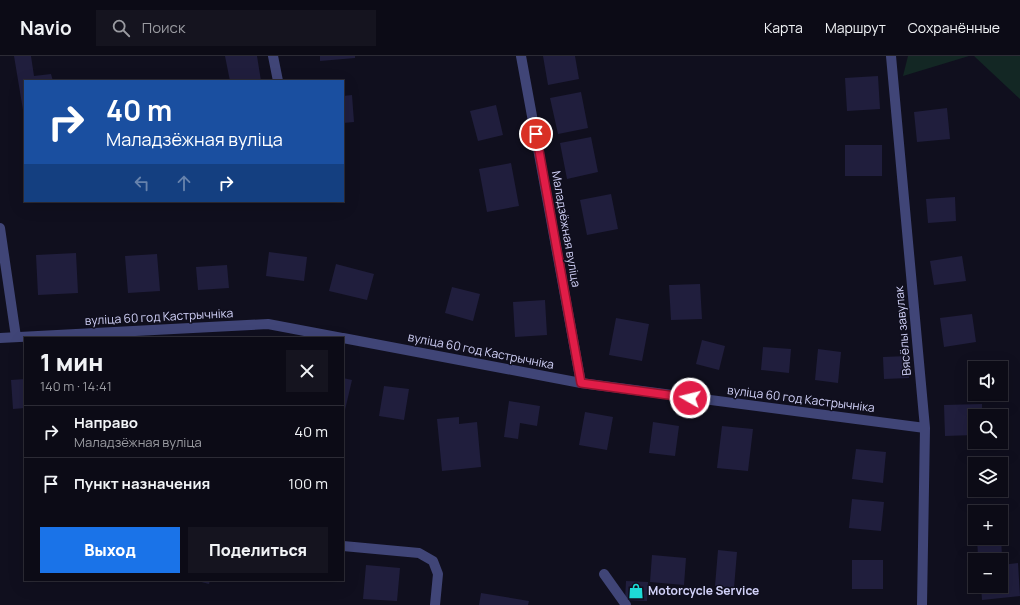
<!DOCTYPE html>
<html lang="ru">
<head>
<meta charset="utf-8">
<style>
  :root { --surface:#0c0b16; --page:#15141f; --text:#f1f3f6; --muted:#9a9ba1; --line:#2c2b35; --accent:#1a73e8 }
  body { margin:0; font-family:Manrope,sans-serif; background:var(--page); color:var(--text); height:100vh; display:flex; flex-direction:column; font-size:15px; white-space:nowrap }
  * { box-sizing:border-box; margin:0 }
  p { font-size:13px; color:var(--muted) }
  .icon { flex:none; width:22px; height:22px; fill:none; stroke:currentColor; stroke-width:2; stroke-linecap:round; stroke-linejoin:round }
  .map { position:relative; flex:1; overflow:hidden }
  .side { position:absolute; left:24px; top:281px; width:320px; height:244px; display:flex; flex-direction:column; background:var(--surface); border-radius:0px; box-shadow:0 4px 16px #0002,0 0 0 1px var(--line) }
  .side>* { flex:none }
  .hud { position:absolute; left:24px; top:24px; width:320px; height:122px; border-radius:0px; box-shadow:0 4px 16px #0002,0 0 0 1px var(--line); background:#1a4fa0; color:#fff; overflow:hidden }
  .tools { position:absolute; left:968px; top:305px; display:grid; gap:8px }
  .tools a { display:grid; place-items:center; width:40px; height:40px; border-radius:0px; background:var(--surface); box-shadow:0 4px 16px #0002,0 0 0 1px var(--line); font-size:20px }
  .pin { position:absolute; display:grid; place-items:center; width:34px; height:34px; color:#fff; margin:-17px; border:2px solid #fff; border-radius:50%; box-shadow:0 1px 4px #0007 }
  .me { position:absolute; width:44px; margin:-22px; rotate:278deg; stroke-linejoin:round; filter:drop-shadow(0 0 3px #0008) }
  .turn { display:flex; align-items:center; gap:14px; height:84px; padding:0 16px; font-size:18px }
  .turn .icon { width:52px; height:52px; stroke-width:2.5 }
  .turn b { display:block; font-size:28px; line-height:34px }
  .lanes { display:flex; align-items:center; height:38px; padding:0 16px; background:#0003; justify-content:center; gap:20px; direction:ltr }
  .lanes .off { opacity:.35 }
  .round { display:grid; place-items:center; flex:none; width:42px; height:42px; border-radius:0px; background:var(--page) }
  .summary { display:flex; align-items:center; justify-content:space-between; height:68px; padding:0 16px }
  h1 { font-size:24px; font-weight:800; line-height:30px }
  .button { display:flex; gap:8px; margin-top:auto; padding:8px 16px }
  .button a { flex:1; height:46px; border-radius:0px; background:var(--accent); color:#fff; font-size:16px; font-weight:800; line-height:46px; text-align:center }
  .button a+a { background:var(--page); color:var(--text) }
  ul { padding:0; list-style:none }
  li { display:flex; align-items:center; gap:12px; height:52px; padding:0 16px; border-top:1px solid var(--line) }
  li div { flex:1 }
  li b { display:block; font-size:15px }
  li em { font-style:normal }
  header { display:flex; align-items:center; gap:24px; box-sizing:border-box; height:56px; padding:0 20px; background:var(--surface); border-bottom:1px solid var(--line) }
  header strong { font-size:19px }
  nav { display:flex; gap:22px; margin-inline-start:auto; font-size:14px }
  .search { width:280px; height:36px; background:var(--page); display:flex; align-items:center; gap:10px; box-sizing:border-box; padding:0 14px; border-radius:0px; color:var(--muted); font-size:15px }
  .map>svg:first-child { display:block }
  .green { fill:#132724 }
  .building { fill:#201e3d }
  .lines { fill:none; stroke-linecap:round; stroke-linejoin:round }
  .minor { stroke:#404577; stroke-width:10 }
  .route-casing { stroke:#92132f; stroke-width:10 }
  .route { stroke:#e11d48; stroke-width:7 }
  .labels { text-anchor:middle; stroke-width:3; stroke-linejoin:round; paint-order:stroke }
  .street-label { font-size:12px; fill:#d2d2f9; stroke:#100f1e }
  .poi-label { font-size:12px; font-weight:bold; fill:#d2d2f9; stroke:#100f1e; text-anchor:start }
</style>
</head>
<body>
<header>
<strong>Navio</strong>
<div class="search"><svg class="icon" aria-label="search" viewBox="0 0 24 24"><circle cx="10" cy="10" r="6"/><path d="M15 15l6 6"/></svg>Поиск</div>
<nav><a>Карта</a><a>Маршрут</a><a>Сохранённые</a></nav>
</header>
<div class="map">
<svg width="1020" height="549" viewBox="0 0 1020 549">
  <rect width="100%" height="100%" fill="#100f1e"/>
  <path class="green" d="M908,0H969L903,20Z
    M974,0H1020V43Z"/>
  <path class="building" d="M14,0H31L34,20L51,18L53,25H25V66Z
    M225,0H257L261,25H230Z
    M320,0H355V2L320,5Z
    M543,0H575L579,23L548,29Z
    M878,20L880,53L847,55L845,22Z
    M581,36L588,72L558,78L550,42Z
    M352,39L354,66L343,67V40Z
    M496,49L503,79L478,85L470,55Z
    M947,52L950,83L917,86L914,56Z
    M591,81L598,116L567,123L560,87Z
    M845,89H882V120H845Z
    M511,107L519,150L487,156L479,113Z
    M611,138L618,173L587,179L580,144Z
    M955,141L956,165L928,167L926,143Z
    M269,196L307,201L304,225L266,220Z
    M76,197L78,237L38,239L36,199Z
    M157,198L160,235L128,237L125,200Z
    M962,200L966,225L934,229L930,205Z
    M336,208L374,218L367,244L329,235Z
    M227,209L229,232L198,234L196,211Z
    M700,228L702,263L671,264L669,229Z
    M452,231L480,238L473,265L445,257Z
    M545,244L547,279L515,281L513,246Z
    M972,258L976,286L944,291L940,262Z
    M616,262L649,268L642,305L609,299Z
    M702,284L725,290L719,314L696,308Z
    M763,291L791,293L789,317L761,314Z
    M818,293L841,296L838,327L815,324Z
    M908,300L909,322L884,323L883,301Z
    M343,322L352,324L345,354L343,353Z
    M25,323V352L13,353L11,324Z
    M384,330L409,333L404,364L379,360Z
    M509,345L540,350L537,370L520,367L518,383L504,381Z
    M982,348V360H975V379L945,380L944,349Z
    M585,356L613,361L607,394L579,389Z
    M459,361V368L477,366L481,411L442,415L437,363Z
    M653,366L679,370L675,400L649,397Z
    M722,370L753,373L748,415L717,412Z
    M856,393L886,396L883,427L852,423Z
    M852,443L884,446L881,475L849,472Z
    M977,482H1001L1002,499L978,500Z
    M718,494L737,496L734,532L715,530Z
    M652,499L686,502L684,529L650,526Z
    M852,504H883V533H852Z
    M1018,507L1020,540L982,544L981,530H1001V509Z
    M366,509L400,512L397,545L363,543Z
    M194,524H210L209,528Z
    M626,525L648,526L647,545L625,544Z
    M481,537L529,545L528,549H479Z"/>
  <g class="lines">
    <path class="minor" d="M273,0L278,25
      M521,0L581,327
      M891,0L925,372L922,549
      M0,172L16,281
      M0,282L268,268L342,282
      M343,282L581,327L925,372
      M343,490L419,497L433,505L438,518L435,549
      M604,518L626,549"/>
  </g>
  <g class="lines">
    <g class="route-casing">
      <path id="route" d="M536,78L581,327L690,342"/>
    </g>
    <use href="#route" class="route"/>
  </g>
  <defs>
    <g id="shop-bare" transform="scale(1.2)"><path d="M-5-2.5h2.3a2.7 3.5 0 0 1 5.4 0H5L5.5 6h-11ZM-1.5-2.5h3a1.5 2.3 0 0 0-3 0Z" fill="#1ddad7" stroke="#100f1e" stroke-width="2.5" paint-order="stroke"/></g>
  </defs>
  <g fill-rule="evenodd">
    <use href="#shop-bare" x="636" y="535"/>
  </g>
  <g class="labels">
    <g class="street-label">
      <text transform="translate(566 173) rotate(80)" y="4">Маладзёжная вуліца</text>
      <text transform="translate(159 261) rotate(-3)" y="4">вуліца 60 год Кастрычніка</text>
      <text transform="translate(903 275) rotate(-95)" y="4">Вясёлы завулак</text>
      <text transform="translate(481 295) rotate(11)" y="4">вуліца 60 год Кастрычніка</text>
      <text transform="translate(801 343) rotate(7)" y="4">вуліца 60 год Кастрычніка</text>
    </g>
    <g class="poi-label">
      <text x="648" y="539">Motorcycle Service</text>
    </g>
  </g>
</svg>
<div class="tools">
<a><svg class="icon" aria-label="sound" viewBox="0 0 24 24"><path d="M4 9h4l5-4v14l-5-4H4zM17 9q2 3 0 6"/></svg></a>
<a><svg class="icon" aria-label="search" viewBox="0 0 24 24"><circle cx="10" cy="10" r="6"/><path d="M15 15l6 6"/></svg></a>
<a><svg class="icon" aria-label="layers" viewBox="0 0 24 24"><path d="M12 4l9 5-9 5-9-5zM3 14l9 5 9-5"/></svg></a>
<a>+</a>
<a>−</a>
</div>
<div class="pin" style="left:536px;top:78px;background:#d93025"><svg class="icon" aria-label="arrive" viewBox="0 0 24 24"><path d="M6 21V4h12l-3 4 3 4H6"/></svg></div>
<svg class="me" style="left:690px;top:342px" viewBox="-20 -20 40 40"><circle r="17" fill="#e11d48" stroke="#fff" stroke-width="3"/><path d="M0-11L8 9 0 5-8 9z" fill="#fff"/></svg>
<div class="hud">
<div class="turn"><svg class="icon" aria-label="right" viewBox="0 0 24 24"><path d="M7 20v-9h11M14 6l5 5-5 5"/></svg><div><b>40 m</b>Маладзёжная вуліца</div></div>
<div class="lanes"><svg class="icon off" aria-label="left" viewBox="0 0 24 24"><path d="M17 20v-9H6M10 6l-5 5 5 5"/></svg><svg class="icon off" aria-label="ahead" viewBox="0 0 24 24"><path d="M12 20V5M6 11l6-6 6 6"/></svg><svg class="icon" aria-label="right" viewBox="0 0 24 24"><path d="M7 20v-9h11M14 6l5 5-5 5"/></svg></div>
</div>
<section class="side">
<div class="summary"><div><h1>1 мин</h1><p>140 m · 14:41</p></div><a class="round"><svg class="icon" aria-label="close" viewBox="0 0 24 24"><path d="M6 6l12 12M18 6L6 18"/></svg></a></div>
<ul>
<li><svg class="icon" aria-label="right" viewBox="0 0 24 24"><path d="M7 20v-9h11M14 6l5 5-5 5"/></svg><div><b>Направо</b><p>Маладзёжная вуліца</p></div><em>40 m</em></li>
<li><svg class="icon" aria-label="arrive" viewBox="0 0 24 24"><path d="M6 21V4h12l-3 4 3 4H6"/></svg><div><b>Пункт назначения</b></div><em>100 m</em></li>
</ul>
<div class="button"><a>Выход</a><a>Поделиться</a></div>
</section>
</div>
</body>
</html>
